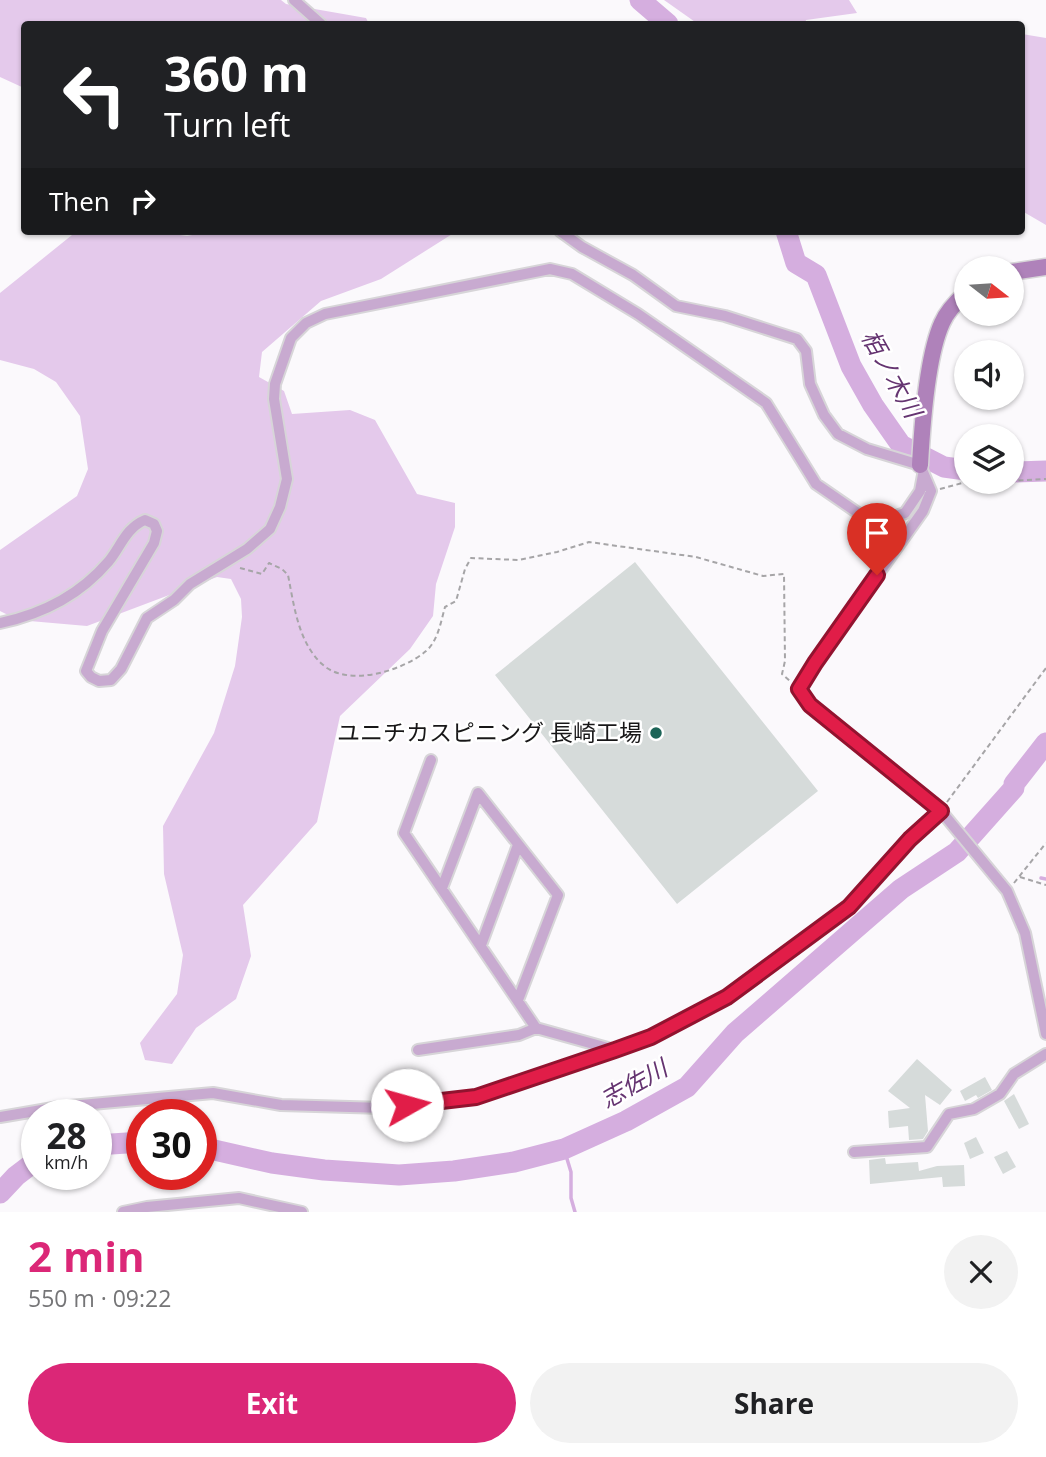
<!DOCTYPE html>
<html lang="en">
<head>
<meta charset="utf-8">
<style>
  :root { --surface:#fff; --page:#f2f2f2; --text:#202124; --muted:#757577; --accent:#db2777 }
  body { margin:0; font-family:"Open Sans","Noto Sans JP",sans-serif; background:var(--page); color:var(--text); height:100vh; display:flex; flex-direction:column; font-size:26px; white-space:nowrap }
  * { box-sizing:border-box; margin:0 }
  p { font-size:23px; color:var(--muted) }
  .icon { flex:none; width:38px; height:38px; fill:none; stroke:currentColor; stroke-width:2; stroke-linecap:round; stroke-linejoin:round }
  .map { position:relative; height:1212px; overflow:hidden }
  .sheet { display:flex; flex-direction:column; background:var(--surface); flex:1 }
  .sheet>* { flex:none }
  .banner { position:absolute; left:21px; top:21px; width:1004px; height:214px; border-radius:7px; box-shadow:0 2px 5px #0004; background:#202124; color:#fff; overflow:hidden }
  .needle { width:46px; rotate:107deg }
  .buttons { position:absolute; left:954px; top:256px; display:grid; gap:14px }
  .buttons a { display:grid; place-items:center; width:70px; height:70px; border-radius:50%; background:var(--surface); box-shadow:0 2px 5px #0004; font-size:35px }
  .speed { position:absolute; left:21px; top:1099px; display:flex; gap:14px; font-size:35px; font-weight:700; text-align:center }
  .speed>* { display:grid; place-content:center; width:91px; height:91px; border-radius:50%; background:var(--surface); box-shadow:0 2px 5px #0004; line-height:1 }
  .speed small { font-size:18px; font-weight:400 }
  .speed .limit { border:10px solid #d22; background:#fff; color:#111 }
  .pin { position:absolute; display:grid; place-items:center; width:60px; height:60px; color:#fff; margin:-72px -30px; border-radius:50% 50% 50% 0; rotate:-45deg; box-shadow:0 0 7px #0007 }
  .pin .icon { rotate:45deg }
  .me { position:absolute; width:77px; margin:-38px; rotate:83deg; stroke-linejoin:round; filter:drop-shadow(0 0 5px #0008) }
  .turn { display:flex; align-items:center; gap:24px; height:147px; padding:0 28px; font-size:32px }
  .turn .icon { width:91px; height:91px; stroke-width:2.5 }
  .turn b { display:block; font-size:49px; line-height:60px }
  .then { display:flex; align-items:center; height:66px; padding:0 28px; background:#0003; gap:14px; font-size:26px }
  .round { display:grid; place-items:center; flex:none; width:74px; height:74px; border-radius:37px; background:var(--page) }
  .headline { display:flex; align-items:center; justify-content:space-between; height:119px; padding:0 28px }
  h1 { font-size:42px; font-weight:700; line-height:52px; color:var(--accent) }
  .action { display:flex; gap:14px; margin-top:auto; padding:14px 28px }
  .action a { flex:1; height:80px; border-radius:42px; background:var(--accent); color:#fff; font-size:28px; font-weight:700; line-height:80px; text-align:center }
  .action a+a { background:var(--page); color:var(--text) }
  .map>svg:first-child { display:block }
  .green { fill:#e4c9eb }
  .lines { fill:none; stroke-linecap:round; stroke-linejoin:round }
  .stream { stroke:#d5aedf; stroke-width:3.5 }
  .river { stroke:#d5aedf; stroke-width:21 }
  .building { fill:#d6dbda }
  .street-casing { stroke:#d7d5d8; stroke-width:14 }
  .secondary-casing { stroke:#d7d5d8; stroke-width:19 }
  .path { stroke:#a6a5a7; stroke-width:2; stroke-dasharray:5 3.5; stroke-linecap:butt }
  .street { stroke:#c8aad0; stroke-width:10 }
  .secondary { stroke:#af82ba; stroke-width:16 }
  .route-casing { stroke:#92132f; stroke-width:18 }
  .route { stroke:#e11d48; stroke-width:12 }
  .poi-dot { fill:#1c6457; stroke:#fff; stroke-width:2.5 }
  .labels { text-anchor:middle; stroke-width:5; stroke-linejoin:round; paint-order:stroke }
  .poi-label { font-size:23px; fill:#181718; stroke:#fff; text-anchor:end }
  .water-label { font-size:24px; font-style:italic; fill:#653471; stroke:#fff }
</style>
</head>
<body>
<div class="map">
<svg width="1046" height="1212" viewBox="0 0 1046 1212">
  <rect width="100%" height="100%" fill="#fbf9fc"/>
  <path class="green" d="M0,0H281L286,4L366,18L369,24H24V88L0,77Z
    M664,0H849L857,13L806,20L805,24H698Z
    M1022,34L1046,38V225L1022,211Z
    M77,231H151L187,236L214,231H457L381,279L321,301L262,352L259,377L284,391L292,414L350,410L375,420L417,494L455,503V527L436,584L433,616L410,649L340,716L317,822L243,905L251,956L236,999L196,1028L172,1064L145,1060L140,1043L177,994L183,955L164,874L163,826L214,733L235,666L242,617L241,599L231,579L217,577L87,626L18,620L0,611V550L77,496L88,469L80,416L56,382L34,369L0,360V293Z"/>
  <g class="lines">
    <path class="stream" d="M1041,878L1046,879
      M564,1149L571,1172V1198L575,1212"/>
    <path class="river" d="M640,0L668,24
      M786,231L796,263L816,275L851,366L873,405L901,445L944,467L966,470
      M1012,472L1046,471
      M96,1145L142,1142
      M201,1147L272,1163L324,1170L399,1175L454,1171L514,1162L564,1149L626,1121L687,1087L735,1033L901,889L957,852L1014,788V784L1046,743
      M0,1193L16,1176L37,1160"/>
  </g>
  <path class="building" d="M635,562L818,791L677,904L495,675Z
    M917,1059L952,1090L940,1105L925,1095L928,1131L923,1139L909,1140L908,1126L889,1128L888,1111L910,1108L888,1091Z
    M985,1077L992,1090L978,1098L976,1095L965,1101L960,1091Z
    M1014,1094L1029,1124L1019,1129L1004,1101Z
    M976,1137L984,1153L970,1159L964,1143Z
    M1007,1151L1016,1167L1003,1174L994,1157Z
    M885,1158L886,1164L918,1162L919,1171L937,1166L964,1165L965,1186L943,1187L942,1177L870,1184L869,1160Z"/>
  <g class="lines">
    <g class="street-casing">
      <path id="street" d="M294,0L321,24
        M560,231L582,247L633,275L676,306L725,316L797,339L806,351L810,384L824,415L838,434L867,449L920,465L931,491L923,511L815,663L799,689L809,705L941,811L1007,891L1025,933L1046,1034
        M0,623C43,614 81,594 109,561C121,546 126,528 145,520L154,524L157,531L154,543L102,631L86,671L91,677L99,681L111,680L121,669L147,618L174,600L190,584L247,549L270,529L280,507L287,479L274,399L275,384L291,338L306,323L325,314L550,269L572,274L638,314L766,403L816,484L858,513L881,521L905,513L920,491L923,475
        M431,760L404,833L536,1028L615,1050
        M442,888L478,793L558,895L518,1000
        M481,945L518,845
        M418,1050L519,1035L536,1028
        M0,1117L59,1107L213,1093L281,1105L384,1108L476,1097L651,1037L727,997L849,907L910,839L941,811
        M854,1152L927,1147L949,1114L974,1109L1000,1094L1014,1074L1046,1054
        M123,1212L147,1207L239,1198L302,1212"/>
    </g>
    <g class="secondary-casing">
      <path id="secondary" d="M1012,272L1046,267
        M920,465C922,427 927,356 942,323C947,311 957,301 966,293"/>
    </g>
    <path class="path" d="M1010,481L1046,479
      M940,489L970,481
      M240,568L262,574L269,563L282,569L288,575C294,605 298,642 322,664C347,688 403,671 426,651C438,641 441,621 445,607L456,601L465,569L471,558L519,560L557,552L589,542L696,557L763,576L784,574L785,661L782,674L791,682
      M947,802L1046,668
      M1020,877L1046,885
      M1014,883L1046,843"/>
    <use href="#street" class="street"/>
    <use href="#secondary" class="secondary"/>
  </g>
  <g class="lines">
    <g class="route-casing">
      <path id="route" d="M407,1105L476,1097L615,1050L651,1037L727,997L849,907L910,839L941,811L810,705L799,689L815,663L877,575"/>
    </g>
    <use href="#route" class="route"/>
  </g>
  <circle class="poi-dot" cx="656" cy="733" r="7"/>
  <g class="labels">
    <g class="poi-label">
      <text x="642" y="741">ユニチカスピニング 長崎工場</text>
    </g>
    <g class="water-label">
      <text transform="translate(891 374) rotate(61)" y="8">栢ノ木川</text>
      <text transform="translate(634 1084) rotate(-29)" y="8">志佐川</text>
    </g>
  </g>
</svg>
<div class="buttons">
<a><svg class="needle" viewBox="-14 -14 28 28"><path d="M0-13l5 13h-10z" fill="#e53935"/><path d="M0 13l5-13h-10z" fill="#757577"/></svg></a>
<a><svg class="icon" aria-label="sound" viewBox="0 0 24 24"><path d="M4 9h4l5-4v14l-5-4H4zM17 9q2 3 0 6"/></svg></a>
<a><svg class="icon" aria-label="layers" viewBox="0 0 24 24"><path d="M12 4l9 5-9 5-9-5zM3 14l9 5 9-5"/></svg></a>
</div>
<div class="speed"><div>28<small>km/h</small></div><div class="limit">30</div></div>
<div class="pin" style="left:877px;top:575px;background:#d93025"><svg class="icon" aria-label="arrive" viewBox="0 0 24 24"><path d="M6 21V4h12l-3 4 3 4H6"/></svg></div>
<svg class="me" style="left:407px;top:1105px" viewBox="-20 -20 40 40"><circle r="19" fill="#fff"/><path d="M0-13L10 11 0 6-10 11z" fill="#e11d48"/></svg>
<div class="banner">
<div class="turn"><svg class="icon" aria-label="left" viewBox="0 0 24 24"><path d="M17 20v-9H6M10 6l-5 5 5 5"/></svg><div><b>360 m</b>Turn left</div></div>
<div class="then">Then<svg class="icon" aria-label="right" viewBox="0 0 24 24"><path d="M7 20v-9h11M14 6l5 5-5 5"/></svg></div>
</div>
</div>
<section class="sheet">
<div class="headline"><div><h1>2 min</h1><p>550 m · 09:22</p></div><a class="round"><svg class="icon" aria-label="close" viewBox="0 0 24 24"><path d="M6 6l12 12M18 6L6 18"/></svg></a></div>
<div class="action"><a>Exit</a><a>Share</a></div>
</section>
</body>
</html>
